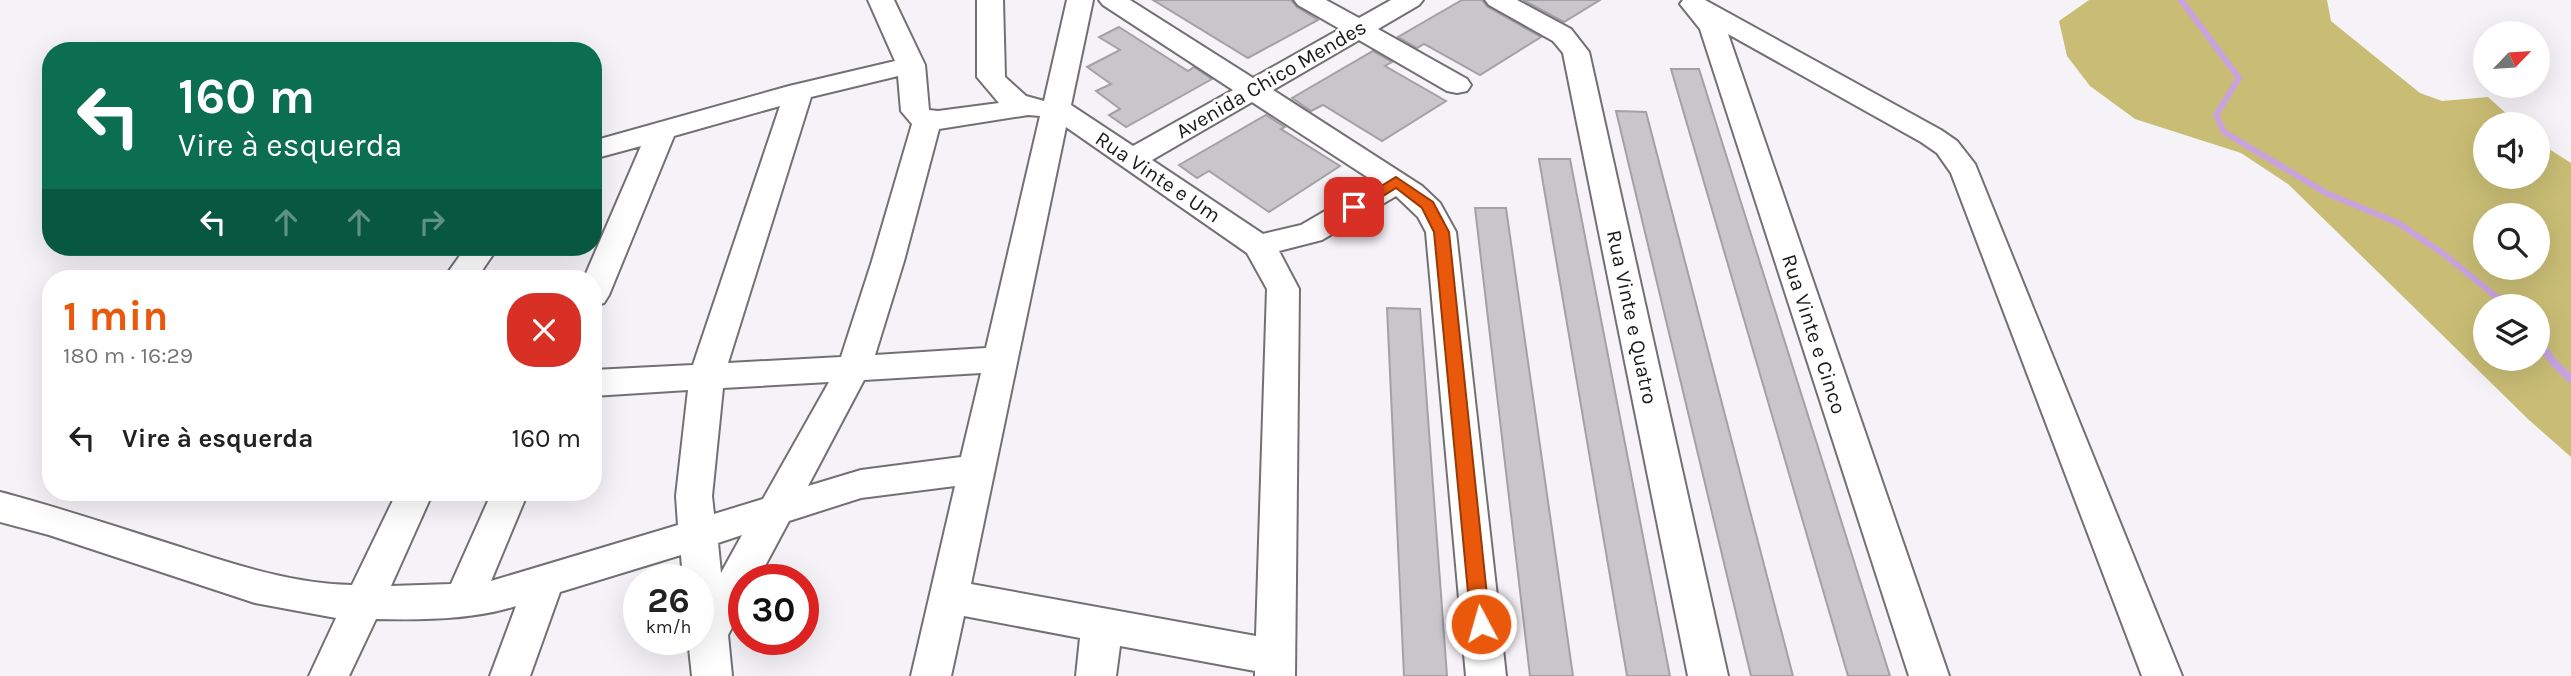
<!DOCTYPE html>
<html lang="pt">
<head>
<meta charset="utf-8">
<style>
  :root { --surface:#fff; --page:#f2f2f2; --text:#222; --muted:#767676; --accent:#ea580c }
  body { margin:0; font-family:Karla,sans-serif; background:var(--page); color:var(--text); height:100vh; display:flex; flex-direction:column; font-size:26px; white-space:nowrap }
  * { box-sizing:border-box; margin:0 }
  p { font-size:23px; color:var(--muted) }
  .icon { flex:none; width:38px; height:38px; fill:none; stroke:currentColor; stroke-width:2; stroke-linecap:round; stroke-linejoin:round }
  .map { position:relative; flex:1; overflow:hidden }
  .sheet { position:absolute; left:42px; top:270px; width:560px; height:231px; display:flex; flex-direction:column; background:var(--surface); border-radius:28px; box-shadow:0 7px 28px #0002 }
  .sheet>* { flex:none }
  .banner { position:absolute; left:42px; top:42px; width:560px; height:214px; border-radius:28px; box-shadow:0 7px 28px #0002; background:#0b6e4f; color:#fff; overflow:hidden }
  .needle { width:46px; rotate:65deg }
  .controls { position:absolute; left:2473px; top:21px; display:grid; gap:14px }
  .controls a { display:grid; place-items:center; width:77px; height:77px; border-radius:50%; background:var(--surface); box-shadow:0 7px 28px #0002; font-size:35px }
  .speed { position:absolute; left:623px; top:564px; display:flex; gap:14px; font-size:35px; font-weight:700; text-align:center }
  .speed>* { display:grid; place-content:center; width:91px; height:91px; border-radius:50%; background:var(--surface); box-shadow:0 7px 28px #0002; line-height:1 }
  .speed small { font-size:18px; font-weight:400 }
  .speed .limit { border:10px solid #d22; background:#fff; color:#111 }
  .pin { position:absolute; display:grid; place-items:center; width:60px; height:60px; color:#fff; margin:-30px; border-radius:14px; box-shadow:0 4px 10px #0006 }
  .me { position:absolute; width:77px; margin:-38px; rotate:354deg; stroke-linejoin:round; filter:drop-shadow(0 0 5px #0008) }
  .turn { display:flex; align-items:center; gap:24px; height:147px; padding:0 21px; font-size:32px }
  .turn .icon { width:91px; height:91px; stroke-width:2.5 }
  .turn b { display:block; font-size:49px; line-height:60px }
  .lanes { display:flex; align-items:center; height:66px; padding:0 21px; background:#0003; justify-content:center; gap:35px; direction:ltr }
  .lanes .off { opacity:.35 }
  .round { display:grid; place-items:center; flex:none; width:74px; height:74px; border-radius:28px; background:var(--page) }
  .overview { display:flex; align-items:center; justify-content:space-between; height:119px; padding:0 21px }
  h1 { font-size:42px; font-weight:700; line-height:52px; color:var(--accent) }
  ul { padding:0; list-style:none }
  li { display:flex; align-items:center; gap:21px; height:98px; padding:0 21px }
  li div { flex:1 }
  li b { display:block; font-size:26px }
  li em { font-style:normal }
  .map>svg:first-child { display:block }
  .forest { fill:#c9bd75; fill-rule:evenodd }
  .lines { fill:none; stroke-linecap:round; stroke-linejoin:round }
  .stream-far1 { stroke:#c8a3e0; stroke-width:6 }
  .stream { stroke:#c8a3e0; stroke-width:8 }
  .building { fill:#c9c6cb; stroke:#a3a1a5; stroke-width:2 }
  .minor-casing { stroke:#737074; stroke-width:4 }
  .minor { fill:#fff; fill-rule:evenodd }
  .route { fill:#ea580c; stroke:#983908; stroke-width:2 }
  .labels { text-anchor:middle; stroke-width:6; stroke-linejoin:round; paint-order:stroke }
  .street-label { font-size:21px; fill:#1b1a1b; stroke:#fff }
</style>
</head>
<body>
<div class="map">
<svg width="2571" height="676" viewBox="0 0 2571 676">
  <rect width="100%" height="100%" fill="#f6f3f8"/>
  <path class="forest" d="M2089,0H2327L2331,21L2420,93L2442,101L2488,97L2518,124H2485V177H2538V142L2571,163V457L2529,420L2288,184L2241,153L2135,119L2090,86L2067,56L2059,21ZM2485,215H2538V268H2485ZM2485,306H2538V359H2485Z"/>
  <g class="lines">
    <path class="stream-far1" d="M2181,0L2239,78L2216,115L2224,132L2326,193L2398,223L2445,255L2500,300"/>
    <path class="stream" d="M2498,298L2507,306
      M2538,340L2554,363L2571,379"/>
  </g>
  <path class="building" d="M1153,0H1291L1297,7L1318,20L1248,58Z
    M1462,0H1482L1488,7L1541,37L1480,75L1424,44L1417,48L1398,37Z
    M1523,0H1600L1564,22Z
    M1119,27L1188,71L1194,67L1212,79L1126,127L1109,115L1120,109L1096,91L1111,84L1087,67L1120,50L1099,37Z
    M1373,51L1392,62L1385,66L1446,101L1382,141L1323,105L1311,111L1292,98Z
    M1671,69H1699L1890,676H1848Z
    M1616,111L1646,112L1793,676H1751Z
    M1266,115L1285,127L1281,129L1340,166L1269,212L1209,171L1197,178L1179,165Z
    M1539,159H1570L1670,676H1627Z
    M1475,208H1506L1573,676H1530Z
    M1387,308L1420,309L1447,676H1404Z"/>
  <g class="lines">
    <g class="minor-casing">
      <path id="minor" d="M868,0H894L925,65L929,110L938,111L999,103L977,77V0H1003L1005,77L1026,96L1044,101L1067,0H1093L1071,105L1133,146L1233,90L1103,5L1099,0H1130L1253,78L1340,29L1298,5L1294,0H1326L1359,18L1391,0H1423L1419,5L1378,29L1467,79L1471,85L1467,91L1457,93L1447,91L1359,40L1273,90L1422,186L1440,203L1456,232L1506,676H1466L1426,232L1418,217L1396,196L1322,240L1279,251L1299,289L1295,676H1255V671L1120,646L1116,676H1076L1080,638L964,616L951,676H911L955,486L861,498L789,521L758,579H744V605L728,635L732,676H692L688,639H698V579H683L681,555L560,592L530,676H490L516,606C472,620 422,620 376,619L349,676H309L336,618L255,603L49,535L0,522V492C61,508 120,528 180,547C236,565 293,584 352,585L397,492H433L391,586L451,584L492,492H528L491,581L678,525L676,496L688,390L593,396V370L693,365L780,106L674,136L609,295L604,303L593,306V278H584L641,146L593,159V141L789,86L895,61ZM898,76L901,111L912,124L872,261L841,357L728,363L811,97ZM1252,102L1375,182L1301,225L1263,234L1152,160ZM1028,115L1040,116L986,348L875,355L904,261L939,129ZM1066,127L1247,253L1267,289L1256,636L971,584ZM981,373L961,457L861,470L808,486L864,380ZM829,382L763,499L714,514L712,496L723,388ZM742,535L721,573L718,543Z
        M1485,0H1517L1571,29L1589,52L1728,676H1688L1563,53L1553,41L1489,5Z
        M1683,0H1705L1941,130L1957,141L1975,164L2182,676H2142L1951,173L1937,153L1921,142L1728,34L1949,676H1909L1700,29L1680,4Z
        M466,247H498L477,278H444Z"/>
    </g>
    <use href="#minor" class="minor"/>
  </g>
  <path class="route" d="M1396,177L1433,202L1449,232L1490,624L1488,629L1481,632L1474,629L1471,624L1434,232L1422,208L1396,188L1359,211H1349L1347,207Z"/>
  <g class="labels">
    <g class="street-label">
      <text transform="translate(1271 79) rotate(-30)" y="7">Avenida Chico Mendes</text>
      <text transform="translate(1158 177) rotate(34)" y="7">Rua Vinte e Um</text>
      <text transform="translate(1632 317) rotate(78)" y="7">Rua Vinte e Quatro</text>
      <text transform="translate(1814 334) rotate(72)" y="7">Rua Vinte e Cinco</text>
    </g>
  </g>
</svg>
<div class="controls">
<a><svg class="needle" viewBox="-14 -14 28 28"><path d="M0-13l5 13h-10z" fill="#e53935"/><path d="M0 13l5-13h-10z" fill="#767676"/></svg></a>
<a><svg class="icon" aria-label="sound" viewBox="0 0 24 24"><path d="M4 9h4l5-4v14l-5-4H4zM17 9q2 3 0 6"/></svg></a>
<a><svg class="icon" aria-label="search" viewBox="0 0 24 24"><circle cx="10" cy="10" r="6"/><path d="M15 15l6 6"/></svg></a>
<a><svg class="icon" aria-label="layers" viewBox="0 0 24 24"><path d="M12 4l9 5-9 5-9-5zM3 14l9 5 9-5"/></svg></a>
</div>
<div class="speed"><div>26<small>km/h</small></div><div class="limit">30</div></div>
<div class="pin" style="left:1354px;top:207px;background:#d93025"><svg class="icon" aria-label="arrive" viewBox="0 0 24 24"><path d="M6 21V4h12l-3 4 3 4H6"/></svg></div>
<svg class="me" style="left:1481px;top:624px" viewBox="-20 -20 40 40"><circle r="17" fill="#ea580c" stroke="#fff" stroke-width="3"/><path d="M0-11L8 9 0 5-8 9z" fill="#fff"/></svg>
<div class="banner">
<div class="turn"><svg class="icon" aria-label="left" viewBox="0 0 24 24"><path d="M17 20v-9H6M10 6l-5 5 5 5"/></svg><div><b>160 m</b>Vire à esquerda</div></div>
<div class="lanes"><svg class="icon" aria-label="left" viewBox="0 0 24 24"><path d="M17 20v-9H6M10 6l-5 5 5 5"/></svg><svg class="icon off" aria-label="ahead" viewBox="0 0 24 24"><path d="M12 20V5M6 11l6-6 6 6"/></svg><svg class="icon off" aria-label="ahead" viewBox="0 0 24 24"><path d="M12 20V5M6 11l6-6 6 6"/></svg><svg class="icon off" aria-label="right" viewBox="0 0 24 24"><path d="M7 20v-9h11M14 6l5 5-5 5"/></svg></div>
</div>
<section class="sheet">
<div class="overview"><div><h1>1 min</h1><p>180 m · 16:29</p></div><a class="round" style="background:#d93025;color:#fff"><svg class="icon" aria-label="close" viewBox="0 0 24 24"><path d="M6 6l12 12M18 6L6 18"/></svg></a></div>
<ul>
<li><svg class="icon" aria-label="left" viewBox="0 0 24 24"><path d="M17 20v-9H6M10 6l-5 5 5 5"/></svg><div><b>Vire à esquerda</b></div><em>160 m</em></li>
</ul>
</section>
</div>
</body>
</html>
